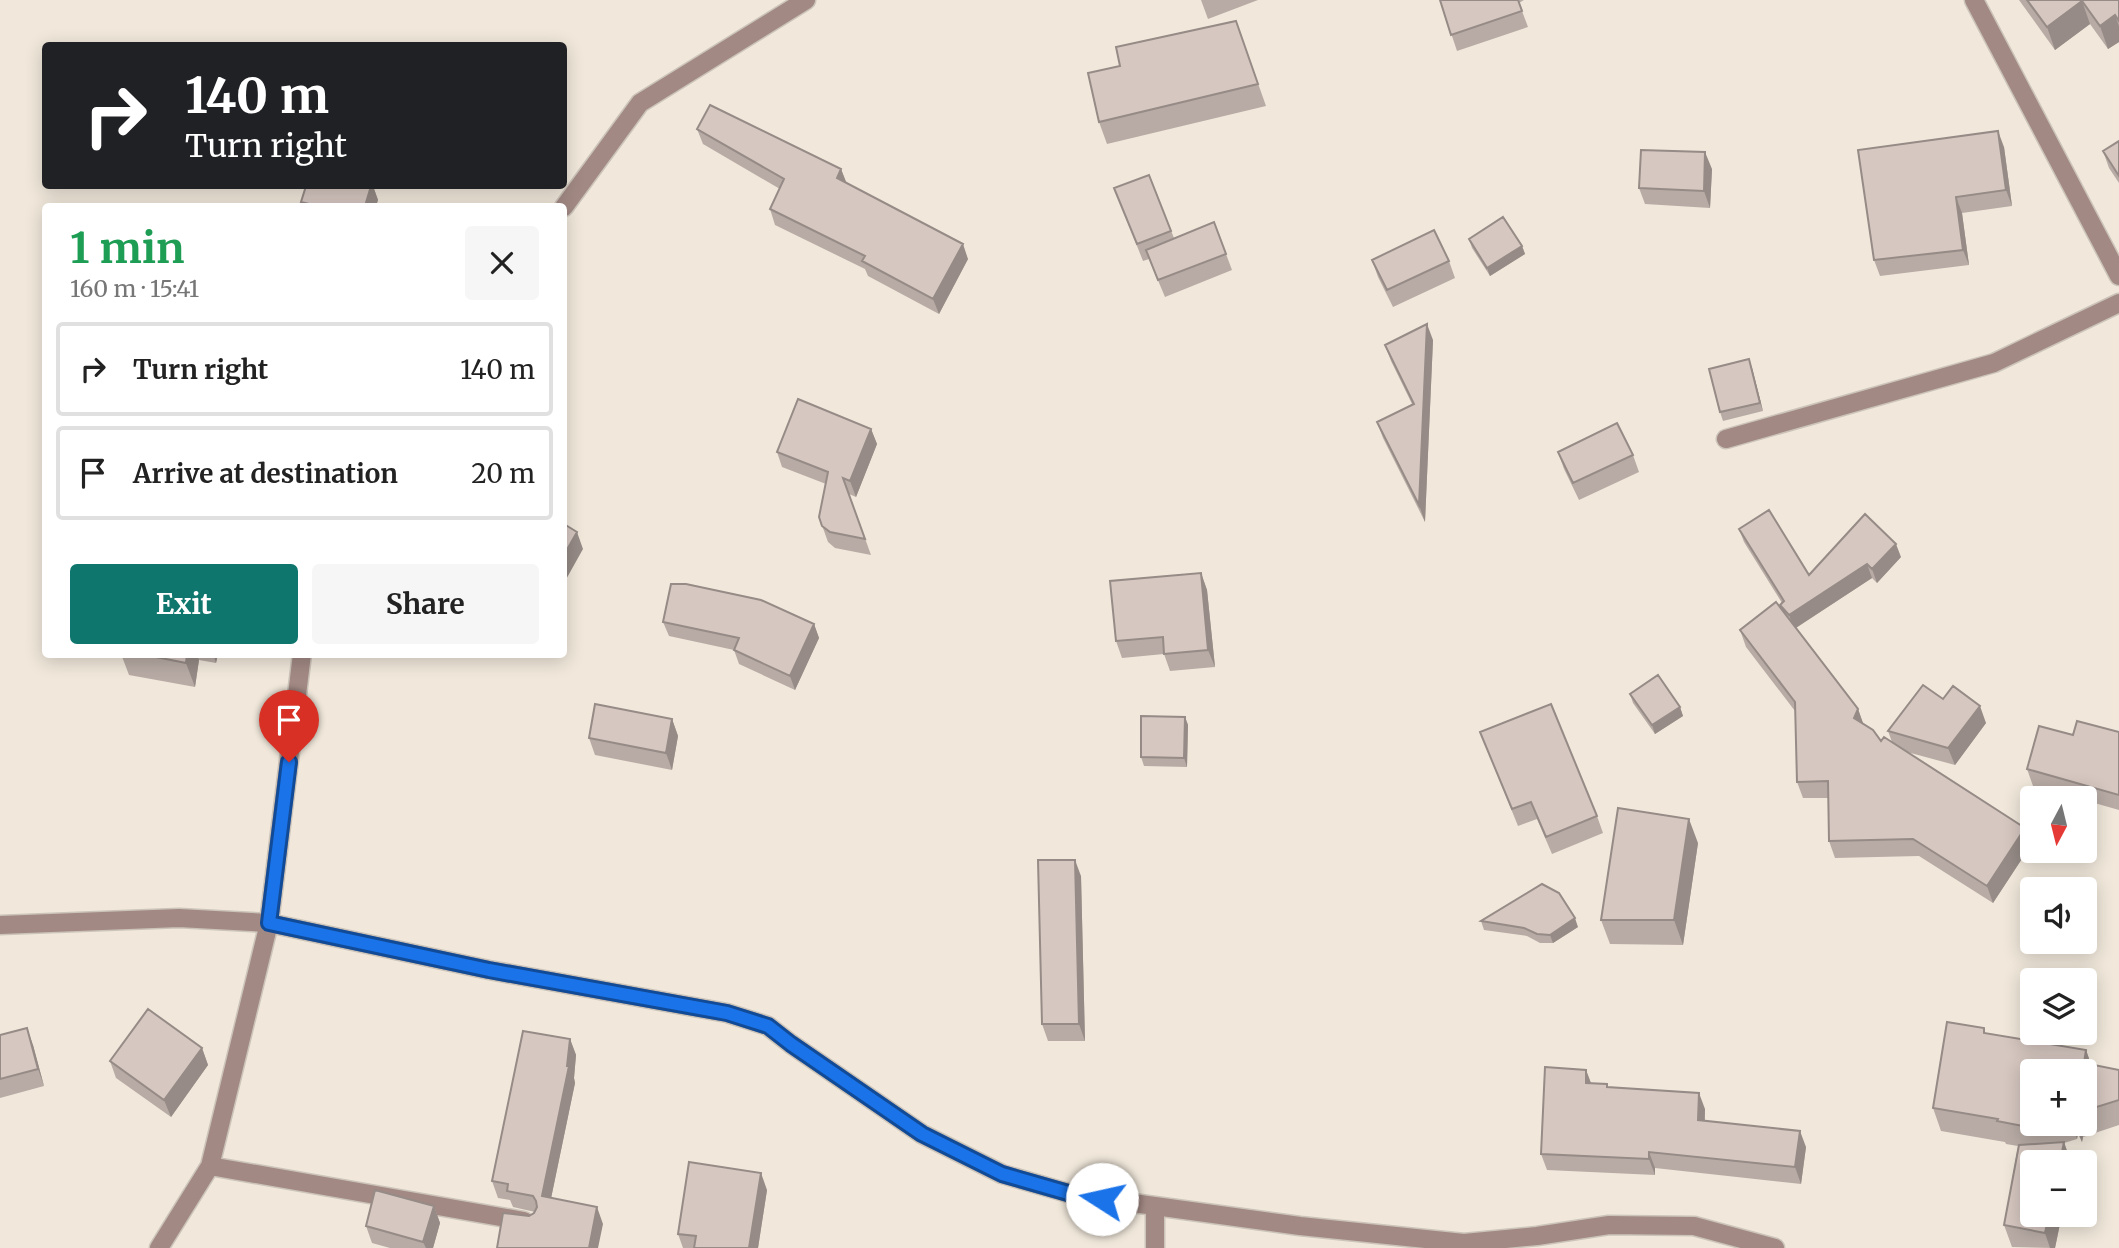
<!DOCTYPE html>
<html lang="en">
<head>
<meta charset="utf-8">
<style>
  :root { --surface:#fff; --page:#f6f6f6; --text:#222; --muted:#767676; --line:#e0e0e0; --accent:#0f766e }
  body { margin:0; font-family:Merriweather,serif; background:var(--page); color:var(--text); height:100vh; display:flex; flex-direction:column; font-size:26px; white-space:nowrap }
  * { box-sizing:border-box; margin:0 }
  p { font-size:23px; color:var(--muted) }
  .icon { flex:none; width:38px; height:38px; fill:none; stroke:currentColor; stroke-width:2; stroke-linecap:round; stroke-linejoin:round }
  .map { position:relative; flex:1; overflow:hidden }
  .details { position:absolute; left:42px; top:203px; width:525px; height:455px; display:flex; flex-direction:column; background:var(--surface); border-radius:7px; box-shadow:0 4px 18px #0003 }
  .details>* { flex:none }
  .hud { position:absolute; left:42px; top:42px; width:525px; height:147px; border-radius:7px; box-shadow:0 4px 18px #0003; background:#202124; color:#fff; overflow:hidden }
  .needle { width:46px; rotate:187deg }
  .controls { position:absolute; left:2020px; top:786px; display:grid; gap:14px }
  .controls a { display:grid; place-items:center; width:77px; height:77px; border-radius:7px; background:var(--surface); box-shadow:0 4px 18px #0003; font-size:35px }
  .pin { position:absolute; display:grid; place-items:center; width:60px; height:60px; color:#fff; margin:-72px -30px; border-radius:50% 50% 50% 0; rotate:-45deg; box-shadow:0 0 7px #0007 }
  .pin .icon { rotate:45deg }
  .me { position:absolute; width:77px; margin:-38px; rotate:280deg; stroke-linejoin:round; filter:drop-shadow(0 0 5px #0008) }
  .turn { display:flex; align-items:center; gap:24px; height:147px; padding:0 28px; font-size:32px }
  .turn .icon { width:91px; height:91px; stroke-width:2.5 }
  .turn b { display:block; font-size:49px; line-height:60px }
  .round { display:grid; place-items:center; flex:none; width:74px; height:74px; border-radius:7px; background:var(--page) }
  .summary { display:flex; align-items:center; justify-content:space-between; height:119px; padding:0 28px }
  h1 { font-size:42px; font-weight:700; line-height:52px; color:#1e9e55 }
  .cta { display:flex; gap:14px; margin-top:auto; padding:14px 28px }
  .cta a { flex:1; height:80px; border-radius:7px; background:var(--accent); color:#fff; font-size:28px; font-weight:700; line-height:80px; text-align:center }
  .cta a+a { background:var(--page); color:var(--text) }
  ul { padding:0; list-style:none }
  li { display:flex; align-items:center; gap:21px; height:94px; margin:0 14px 10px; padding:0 14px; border:4px solid var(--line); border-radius:7px }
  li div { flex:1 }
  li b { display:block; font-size:26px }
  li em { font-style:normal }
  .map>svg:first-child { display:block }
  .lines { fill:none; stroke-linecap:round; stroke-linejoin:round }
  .minor-casing { stroke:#ccc4b9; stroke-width:21 }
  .minor { stroke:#a28984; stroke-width:18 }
  .wall { fill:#b8aba5; fill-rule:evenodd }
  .shaded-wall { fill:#968b86 }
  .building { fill:#d6c7c0; stroke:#968b86; stroke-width:2 }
  .route-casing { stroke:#114b97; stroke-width:18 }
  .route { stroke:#1a73e8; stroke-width:12 }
</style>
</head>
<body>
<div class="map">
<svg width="2119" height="1248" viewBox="0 0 2119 1248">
  <rect width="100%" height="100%" fill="#f1e8db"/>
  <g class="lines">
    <g class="minor-casing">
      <path id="minor" d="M1974,0L2119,276
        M564,207L640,103L806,0
        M1726,439L1994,363L2119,303
        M0,925L179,918L269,923L489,970L727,1013L768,1026L791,1044L922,1134L1002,1174L1075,1195L1300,1226L1464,1243L1537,1236L1609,1225L1694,1226L1775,1248
        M210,1166L524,1221
        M1155,1206V1248
        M159,1248L210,1166L269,923L302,654"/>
    </g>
    <use href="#minor" class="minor"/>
  </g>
  <path class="wall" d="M1201,0H1258L1208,19Z
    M1440,0H1524L1519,3L1528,27L1457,51Z
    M2019,0H2119V42L2108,49L2090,24L2055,50Z
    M1236,21L1266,106L1107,144L1099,122L1120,66Z
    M697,129L841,169L846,183L968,259L939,314L868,276L865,269L775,225L770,209L780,189L703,144Z
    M2119,141V183L2109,168L2103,151Z
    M2004,147L2012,206L1962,213L1969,265L1880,276L1874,260Z
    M1712,169L1710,208L1645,204L1639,188Z
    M1149,175L1174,238L1214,222L1232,270L1165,297L1149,259L1143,261L1114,188Z
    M306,186H373L378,200L376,206H302L301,202Z
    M1469,239L1522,246L1525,254L1490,276L1472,248Z
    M1372,260L1449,261L1455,278L1393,307L1378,277Z
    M1433,340L1425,522L1383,438L1377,422L1412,404L1391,361L1385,345Z
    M1752,368L1763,411L1723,421L1720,412Z
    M871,429L877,444L856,497L849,494L871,555L835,548L828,542L819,517L826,484L782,467L777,452Z
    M1558,452L1633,455L1639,472L1579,500L1564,469Z
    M1739,529L1809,575L1901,557L1877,583L1872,578L1796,628L1858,709L1863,723L1881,741L1892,742L1888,731L1943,699L1986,723L1955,765L1907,752L2031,845L1993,903L1919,856L1835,858L1829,841V798H1803L1797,782L1795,711L1746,647L1740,630L1782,610L1780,605L1782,603L1744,542Z
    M1201,573L1207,590L1215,667L1170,671L1164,654L1122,658L1116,641Z
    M663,622L814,624L819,638L795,690L739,664L734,650L669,636Z
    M121,654H218L216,663L199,660L195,687L129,675Z
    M1630,694L1680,707L1683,716L1655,734L1633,703Z
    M1185,717L1188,725L1187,767L1144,766L1141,757Z
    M672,719L678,736L672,770L595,755L589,738Z
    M1480,732L1597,816L1603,833L1552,854L1537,819L1518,826Z
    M2119,732V810L2084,800V798H2076L2033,786L2027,769Z
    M1698,843L1683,945L1610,944L1601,920Z
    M1081,876L1085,1041H1048L1042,1024Z
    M1481,921L1578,927L1553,943H1540L1527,936L1484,930Z
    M1986,1033L2086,1050L2091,1064L2119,1070V1125L2083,1137L2082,1142L2078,1134L2077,1139L2064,1143L2071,1162H2032V1214H2062L2055,1248L2012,1247L2004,1225L2018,1146L2006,1144L2005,1142L1941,1131L1933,1108ZM2084,1071V1124H2032Z
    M0,1035L33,1045L44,1086L0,1098Z
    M570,1039L576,1055L574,1078L575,1083L551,1198L603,1224L529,1216L535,1212L513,1207L510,1200L498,1198L492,1181Z
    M202,1048L208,1065L171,1117L116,1078L110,1061Z
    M1586,1070L1591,1083L1607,1084L1608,1087L1705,1109V1121L1806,1147L1801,1184L1655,1168V1175L1547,1170L1541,1154Z
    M767,1190L758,1248H683L678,1234Z
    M434,1206L440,1223L433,1248H390L372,1243L366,1226Z"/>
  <path class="shaded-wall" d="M2082,1L2090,24L2055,50L2047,27Z
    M2115,15L2119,26V42L2108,49L2100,26Z
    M1998,131L2004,147L2012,206L2006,190Z
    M1705,152L1712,169L1710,208L1704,191Z
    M841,169L847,184L837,178Z
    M371,186H373L378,200L376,206H365Z
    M1956,197L1962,213L1969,265L1963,250Z
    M963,244L968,259L939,314L933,299Z
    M1522,246L1525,254L1490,276L1487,268Z
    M1427,324L1433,340L1425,522L1419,505Z
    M1749,359L1752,368L1763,411L1760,403Z
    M871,429L877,444L856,497L850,481Z
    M577,532L583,549L564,583V555Z
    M1896,544L1901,557L1877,583L1872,569Z
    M1867,564L1872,578L1794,629L1789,615Z
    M1201,573L1207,590L1215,667L1208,650Z
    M814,624L819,638L795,690L790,676Z
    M187,654H197L199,660L195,687L186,663Z
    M213,654H218L216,663Z
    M1980,706L1986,723L1955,765L1948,748Z
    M1680,707L1683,716L1655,734L1652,725Z
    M1858,709L1864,726L1854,718Z
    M1185,717L1188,725L1187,767L1184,758Z
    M672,719L678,736L672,770L666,753Z
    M1689,819L1698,843L1683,945L1674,920Z
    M2025,828L2031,845L1993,903L1987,886Z
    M1075,860L1081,876L1085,1041L1079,1024Z
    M1575,918L1578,927L1553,943L1550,935Z
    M27,1028L33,1045L44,1086L38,1069Z
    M570,1039L576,1055L574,1078L575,1083L548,1213L542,1196L567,1066Z
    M202,1048L208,1065L171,1117L164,1100Z
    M2086,1050L2094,1073L2084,1063Z
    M1586,1070L1592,1086L1586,1083Z
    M1699,1093L1705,1109L1704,1137L1698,1120Z
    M2072,1124H2074L2078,1134L2077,1139Z
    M2075,1124H2078L2083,1137L2082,1142Z
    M1800,1131L1806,1147L1801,1184L1795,1167Z
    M2064,1142L2071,1162H2060Z
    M1649,1152L1655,1168V1175L1649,1159Z
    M761,1173L767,1190L758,1248H749Z
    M434,1206L440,1223L433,1248H426L423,1242Z
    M597,1207L603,1224L598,1248H589Z
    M2049,1214H2062L2055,1248H2050L2045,1233Z"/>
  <path class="building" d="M1440,0H1518L1522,11L1451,35Z
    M2027,0H2119V21L2115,15L2100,26L2082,1L2047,27Z
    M1236,21L1258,84L1099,122L1088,73L1120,66L1116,47Z
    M710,105L841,169L837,178L963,244L933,299L862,261L865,256L770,209L784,179L697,129Z
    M1998,131L2006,190L1956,197L1963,250L1874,260L1858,150Z
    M2119,141V176L2103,151Z
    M1641,150L1705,152L1704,191L1639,188Z
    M1149,175L1171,231L1137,244L1114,188Z
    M306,186H371L365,206H317L301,202Z
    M1503,217L1522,246L1487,268L1469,239Z
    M1214,222L1226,254L1158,280L1146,250Z
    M1434,230L1449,261L1387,290L1372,260Z
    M1427,324L1419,505L1377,422L1414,404L1385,345Z
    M1749,359L1760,403L1720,412L1709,369Z
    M798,399L871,429L850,481L843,478L865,539L830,532L822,526L819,517L828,472L777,452Z
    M1617,423L1633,455L1573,483L1558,452Z
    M1769,510L1809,575L1865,514L1896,544L1872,569L1867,564L1789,615L1780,605L1784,601L1739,529Z
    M564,524L577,532L564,555Z
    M1201,573L1208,650L1164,654L1163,637L1116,641L1110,581Z
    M671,584H686L761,600L814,624L790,676L734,650L739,638L663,622Z
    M1776,602L1858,709L1854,718L1873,730L1881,741L1884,737L2025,828L1987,886L1913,839L1829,841L1828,781L1797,782L1795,702L1740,630Z
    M141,654H187L186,663Z
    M1658,675L1680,707L1652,725L1630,694Z
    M1923,685L1943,699L1953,686L1980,706L1948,748L1888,731Z
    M595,704L672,719L666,753L589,738Z
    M1551,704L1597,816L1546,837L1531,802L1512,809L1480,732Z
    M1141,716L1185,717L1184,758L1141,757Z
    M2077,721L2119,732V795L2027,769L2039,726L2073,735Z
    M1618,808L1689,819L1674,920H1601Z
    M1038,860H1075L1079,1024H1042Z
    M1542,884L1559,893L1575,918L1550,935L1537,934L1524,928L1481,921Z
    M148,1009L202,1048L164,1100L110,1061Z
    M1947,1022L1984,1028V1033L2086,1050L2084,1063L2119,1070V1100L2084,1111V1071H2032V1124H2047L2033,1128L1997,1121L1998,1119L1933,1108Z
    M27,1028L38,1069L0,1079V1035Z
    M523,1031L570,1039L567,1066H569L542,1196L597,1207L589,1248H497L503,1213L529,1216L534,1213L537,1207L536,1201L533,1196L507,1191L508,1184L492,1181Z
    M1545,1067L1586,1070V1083L1607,1084V1087L1699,1093L1698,1120L1800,1131L1795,1167L1649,1152V1159L1541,1154Z
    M2064,1142L2060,1162H2032V1214H2049L2045,1233L2004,1225L2019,1145Z
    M689,1162L761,1173L749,1248H694L696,1236L678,1234Z
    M375,1190L434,1206L423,1242L366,1226Z"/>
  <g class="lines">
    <g class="route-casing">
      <path id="route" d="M289,762L269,923L489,970L727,1013L768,1026L791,1044L922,1134L1002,1174L1075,1195L1102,1199"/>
    </g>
    <use href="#route" class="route"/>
  </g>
</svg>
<div class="controls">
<a><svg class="needle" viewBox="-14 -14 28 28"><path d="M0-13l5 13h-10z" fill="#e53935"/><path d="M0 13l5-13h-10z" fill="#767676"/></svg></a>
<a><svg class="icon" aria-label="sound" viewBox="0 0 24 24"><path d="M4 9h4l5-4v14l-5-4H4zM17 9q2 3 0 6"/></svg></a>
<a><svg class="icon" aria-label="layers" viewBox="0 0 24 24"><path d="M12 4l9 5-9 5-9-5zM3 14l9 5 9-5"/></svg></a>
<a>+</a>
<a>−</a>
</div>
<div class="pin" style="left:289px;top:762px;background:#d93025"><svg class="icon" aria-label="arrive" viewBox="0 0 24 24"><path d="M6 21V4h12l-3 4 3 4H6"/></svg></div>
<svg class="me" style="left:1102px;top:1199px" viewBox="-20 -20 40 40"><circle r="19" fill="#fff"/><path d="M0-13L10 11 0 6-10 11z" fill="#1a73e8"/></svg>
<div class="hud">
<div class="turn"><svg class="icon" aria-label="right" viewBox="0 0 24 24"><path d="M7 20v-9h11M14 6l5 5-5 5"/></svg><div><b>140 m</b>Turn right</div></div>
</div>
<section class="details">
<div class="summary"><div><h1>1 min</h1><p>160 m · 15:41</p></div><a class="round"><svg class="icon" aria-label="close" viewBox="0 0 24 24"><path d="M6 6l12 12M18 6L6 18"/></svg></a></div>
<ul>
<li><svg class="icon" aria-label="right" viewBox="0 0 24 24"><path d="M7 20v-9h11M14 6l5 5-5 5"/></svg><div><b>Turn right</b></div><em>140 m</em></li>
<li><svg class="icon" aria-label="arrive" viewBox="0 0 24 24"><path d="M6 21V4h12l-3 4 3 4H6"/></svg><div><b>Arrive at destination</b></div><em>20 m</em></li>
</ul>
<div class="cta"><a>Exit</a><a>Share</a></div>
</section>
</div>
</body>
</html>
